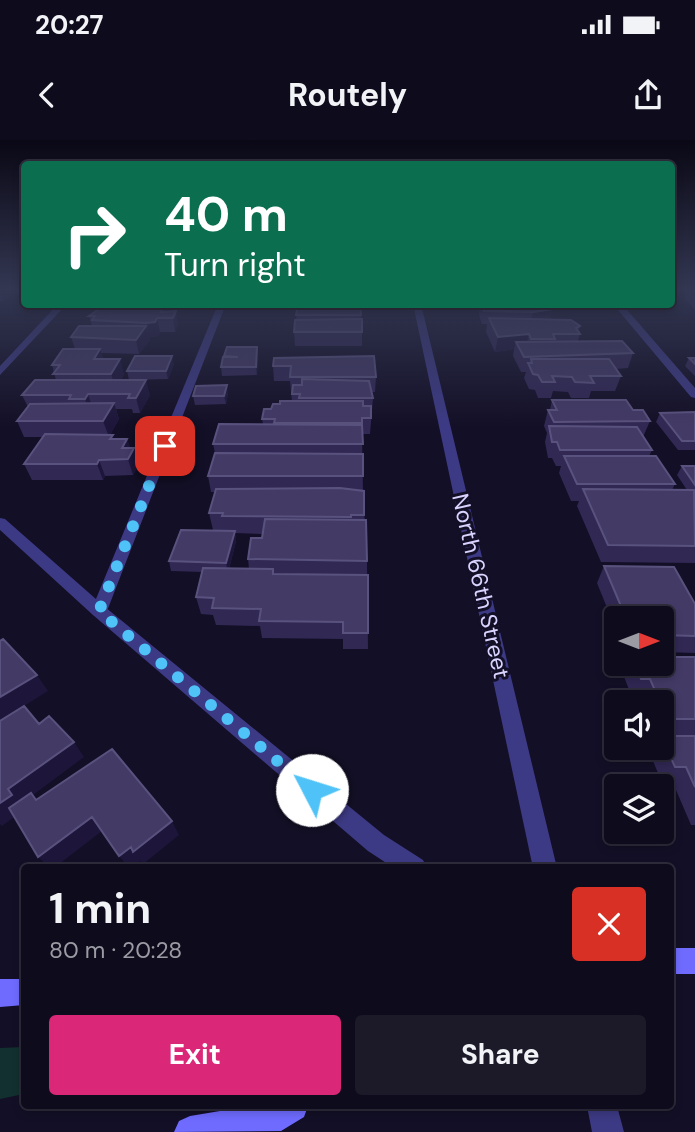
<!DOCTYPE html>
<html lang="en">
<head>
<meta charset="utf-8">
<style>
  :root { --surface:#0e0b1c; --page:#1c1929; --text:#f1f3f6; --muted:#9b9ba3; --line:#2e2b3b; --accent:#db2777 }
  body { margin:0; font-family:"DM Sans",sans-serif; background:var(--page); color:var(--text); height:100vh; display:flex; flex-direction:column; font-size:26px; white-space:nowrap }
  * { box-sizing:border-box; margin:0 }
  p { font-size:23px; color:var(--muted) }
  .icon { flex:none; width:38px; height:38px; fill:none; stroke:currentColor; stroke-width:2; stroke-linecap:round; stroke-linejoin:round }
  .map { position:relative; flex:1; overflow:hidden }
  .drawer { position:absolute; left:21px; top:724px; width:653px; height:245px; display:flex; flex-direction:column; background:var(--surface); border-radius:7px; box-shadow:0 4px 10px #0003,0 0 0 2px var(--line) }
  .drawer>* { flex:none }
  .guide { position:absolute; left:21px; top:21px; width:654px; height:147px; border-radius:7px; box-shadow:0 4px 10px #0003,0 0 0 2px var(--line); background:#0b6e4f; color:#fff; overflow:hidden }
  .needle { width:46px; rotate:90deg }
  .controls { position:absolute; left:604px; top:466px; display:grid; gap:14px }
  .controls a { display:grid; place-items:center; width:70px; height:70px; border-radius:7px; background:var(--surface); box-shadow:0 4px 10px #0003,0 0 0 2px var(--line); font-size:35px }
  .pin { position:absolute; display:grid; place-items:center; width:60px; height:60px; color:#fff; margin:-30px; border-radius:14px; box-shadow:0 4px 10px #0006 }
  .me { position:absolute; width:77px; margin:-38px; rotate:310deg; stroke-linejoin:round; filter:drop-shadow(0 0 5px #0008) }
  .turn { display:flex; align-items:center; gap:24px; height:147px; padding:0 28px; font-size:32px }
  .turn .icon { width:91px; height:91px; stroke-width:2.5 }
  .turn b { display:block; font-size:49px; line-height:60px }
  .round { display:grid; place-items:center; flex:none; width:74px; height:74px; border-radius:7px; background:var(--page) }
  .headline { display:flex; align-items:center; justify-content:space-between; height:119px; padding:0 28px }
  h1 { font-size:42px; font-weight:700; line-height:52px }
  .primary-button { display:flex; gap:14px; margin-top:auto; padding:14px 28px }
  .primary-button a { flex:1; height:80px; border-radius:7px; background:var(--accent); color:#fff; font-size:28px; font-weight:700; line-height:80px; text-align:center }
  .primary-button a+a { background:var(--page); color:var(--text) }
  .status { display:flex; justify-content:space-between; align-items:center; height:49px; padding:0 35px; background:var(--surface); direction:ltr }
  .status svg { height:19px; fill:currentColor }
  header { display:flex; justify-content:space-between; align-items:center; height:91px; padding:0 28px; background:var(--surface); font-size:32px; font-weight:700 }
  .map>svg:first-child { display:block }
  .green { fill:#12302f }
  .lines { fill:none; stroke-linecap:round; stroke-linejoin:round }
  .service { fill:#3d3a85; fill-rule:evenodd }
  .minor { fill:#3d3a85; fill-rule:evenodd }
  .tertiary { fill:#3d3a85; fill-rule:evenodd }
  .secondary { fill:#6f6bff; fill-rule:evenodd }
  .wall { fill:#312854; fill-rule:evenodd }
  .shaded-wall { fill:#1d163a }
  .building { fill:#433a66; stroke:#5a527e; stroke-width:2 }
  .route { stroke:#4fc3f7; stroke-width:12; stroke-dasharray:0 21.6 }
  .labels { text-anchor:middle; stroke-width:6; stroke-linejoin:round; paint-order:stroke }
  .street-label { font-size:23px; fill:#d9d4ff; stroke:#130f26 }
</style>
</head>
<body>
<div class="status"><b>20:27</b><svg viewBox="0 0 49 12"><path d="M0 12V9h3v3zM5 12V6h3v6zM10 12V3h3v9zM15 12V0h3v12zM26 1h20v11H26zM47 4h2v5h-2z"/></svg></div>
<header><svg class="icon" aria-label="back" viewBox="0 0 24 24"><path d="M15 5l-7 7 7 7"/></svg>Routely<svg class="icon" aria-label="share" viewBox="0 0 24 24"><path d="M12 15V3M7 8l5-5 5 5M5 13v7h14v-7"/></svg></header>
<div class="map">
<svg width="695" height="992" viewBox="0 0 695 992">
  <rect width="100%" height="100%" fill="#130f26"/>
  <path class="green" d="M24,907V954L0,959V908Z"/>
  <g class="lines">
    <path class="service" d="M218,164H226L107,471L99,477L93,475L91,471Z
      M613,164H622L695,248V258L691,257Z"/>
    <path class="minor" d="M413,164H421L557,728H533Z
      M587,966H617L624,992H592Z"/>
    <path class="tertiary" d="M58,164H67L0,235V226Z
      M0,378L5,379L105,467L384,695L423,720L427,728H394L368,711L93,475L0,390Z"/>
    <path class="secondary" d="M670,808H695V834H670Z
      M0,839H24V865L0,867Z
      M250,966H308L304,977L281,991L174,992L179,981L190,976Z"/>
  </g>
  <path class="wall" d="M0,148L16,150L4,161H0Z
    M686,148H695V170L685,158L688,149Z
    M106,164H169L164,172L176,171L178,185L175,192H160L158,196L149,197L150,200L139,214L101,213L103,219L124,234L121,240L150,255L140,273H133L132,269H116L119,279L110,295L114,299H127L130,308L139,325L133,335L105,336L103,340H32L24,324L43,297H24L17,281L28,267L22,255L56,240L52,225L75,209L71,197L92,186L89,176L106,166Z
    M298,164H362L361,179L362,192V206H295L294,192Z
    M480,164H549L550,180L580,186L578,191L580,194L578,201L633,213L628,228L616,229L621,236L615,251H591L589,258H571L568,252L553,251L551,258H538L535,250L529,249L524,238L526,232H521L513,216L514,209L495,212L486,192L487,184H482L479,175Z
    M576,164H603V167L578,166Z
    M257,207L258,215L257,235L222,236L221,227L224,216Z
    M274,218L376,237L375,252H371L373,258L370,294H362L363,351L367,421L368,509H343V499L262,498L260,486L216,485L213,475L201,474L196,457L202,432L171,431L169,421L225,391L213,390L209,373L215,352H211L208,336L215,313L213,304L263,284L262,279L271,269L280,264L292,261L290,241H274L273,226ZM235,393L262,394V398L248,419L249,429H229L236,401Z
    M689,218H695V236L685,226Z
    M174,224L168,239L129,240L127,231Z
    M228,253L226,264L195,265L193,256Z
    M552,260L633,270L650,281L643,297L652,310L649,316L675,344L672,350H687L677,335L682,326H695V423L601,422L577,366L579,361H571L559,333L561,326H556L552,318H548L545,302L547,293L544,286L548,270H550Z
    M695,272V310H678L656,282L660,273Z
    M604,426L695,464V513L662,512V478H616V490L597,443Z
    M695,517V595H662V562H642L639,555H631L623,534L629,523Z
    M662,596H695V685H691L673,643H662L649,611L652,607H662Z"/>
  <path class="shaded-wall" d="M0,148H15L16,150L4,161L0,151Z
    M159,164H169L164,172L162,178Z
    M553,169L549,183L530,186L533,172Z
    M176,171L178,185L175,192L173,178Z
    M157,178L160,192L158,196L149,197L146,183Z
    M146,186L150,200L139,214L136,200Z
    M529,194L526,208L516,202L514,209L495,212L498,197Z
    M257,207L258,215L257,235L256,227Z
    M100,209L105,224L94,219Z
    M172,216L174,224L168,239L166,231Z
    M120,219L124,234L116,249L111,234Z
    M146,240L150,255L140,273L136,258Z
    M227,245L228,253L226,264L224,256Z
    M88,254L93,269L90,274L85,259Z
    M114,263L119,279L109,297L103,281Z
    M127,299L132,312L134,308L139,325L133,335L128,319L122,308Z
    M99,320L105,336L103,340L97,324Z
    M235,391L236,401L228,433L226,423Z
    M37,535L48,551L0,581V557Z
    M74,602L84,617L33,655L44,668L25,669L2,686L0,684V663L8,649Z
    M92,677L102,691L54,728H50L38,717Z
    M172,681L179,695L142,725L140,721L129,728L119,716L131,707Z"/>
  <path class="building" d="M298,164H360L361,175H296Z
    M482,164H549L553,169L533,172L484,171Z
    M156,165L163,167L161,172L176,171L173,178H157L155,182L146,183L92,180L95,176H89L103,166Z
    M489,178L571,180L580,186L576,188L580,194H553L555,199H531L529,194L498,197Z
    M362,179V192H294L295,180Z
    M79,186H146L136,200L71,197Z
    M622,201L633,213L524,217L516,202Z
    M227,207H257L256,227H221L223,217H238L224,216Z
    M63,209H100L94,219H120L111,234H53L60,225H52Z
    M135,216H172L166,231H127Z
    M374,216L376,237H290L291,226H273L274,218Z
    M689,218H695V224Z
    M531,219H609L621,236H590L594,243L575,242L572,237L552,236L555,242H542L538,235L533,234L528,223H532Z
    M302,239L369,241L373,258H299L300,254H292L293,245H302Z
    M35,240H146L136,258H128L130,254H88L85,259H69L71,255H22Z
    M227,245L224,256H193L196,246Z
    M552,260H626L633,270H643L650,281L554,282L548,270H557Z
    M280,261H363V266H371V278H362V283H274L275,279H262L264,269H271L273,264H280Z
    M114,263L103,281H17L30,264Z
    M695,272V301H682L660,273Z
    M219,284L362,285L363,304H213Z
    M549,286L637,287L652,310H560L557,302H552Z
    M45,294L113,295L110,299H127L122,308H134L128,319L99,320L97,324H24Z
    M215,313L363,314V336H208Z
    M564,316H656L675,344H577Z
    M682,326H695V345Z
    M340,348L364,351V375H351V377L222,376L223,373H209L216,349Z
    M583,349L694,350L695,406L608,405Z
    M265,379L366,380L367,421L248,419L251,398H262Z
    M181,390L235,391L226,423L169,421Z
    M604,426L674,427L695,464V496L662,495V478H626Z
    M203,428L273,429V434L368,435V493H343V482L259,481L261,469L212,468L214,458L196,457Z
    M3,499L37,535L0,557V501Z
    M662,517H695V579H667L662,566V562H660L650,539H641L635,523H662Z
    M24,566L39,584L49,576L74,602L8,649L12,655L0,663V581Z
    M662,596H695V647L686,627H675L662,598Z
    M112,609L172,681L133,712L131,707L119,716L92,677L38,717L9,668L31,653L36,660Z"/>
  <linearGradient id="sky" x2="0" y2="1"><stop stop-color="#0a0815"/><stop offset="0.52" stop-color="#333752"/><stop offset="1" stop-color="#333752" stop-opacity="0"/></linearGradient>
  <rect width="695" height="287" fill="url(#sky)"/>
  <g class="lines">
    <path class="route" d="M165,306L99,471L312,650"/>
  </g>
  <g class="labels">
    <g class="street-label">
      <text transform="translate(481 446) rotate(77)" y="8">North 66th Street</text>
    </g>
  </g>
</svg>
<div class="controls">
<a><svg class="needle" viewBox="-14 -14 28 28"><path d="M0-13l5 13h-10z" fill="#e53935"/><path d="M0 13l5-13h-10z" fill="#9b9ba3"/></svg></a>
<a><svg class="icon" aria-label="sound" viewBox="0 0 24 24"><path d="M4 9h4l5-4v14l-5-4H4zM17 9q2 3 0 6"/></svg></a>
<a><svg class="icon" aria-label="layers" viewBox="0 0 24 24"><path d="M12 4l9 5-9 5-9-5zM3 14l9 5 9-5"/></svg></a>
</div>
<div class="pin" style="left:165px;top:306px;background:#d93025"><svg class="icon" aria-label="arrive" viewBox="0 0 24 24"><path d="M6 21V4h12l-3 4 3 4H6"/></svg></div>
<svg class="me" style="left:312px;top:650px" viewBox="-20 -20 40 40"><circle r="19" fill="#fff"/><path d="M0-13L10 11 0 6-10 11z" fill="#4fc3f7"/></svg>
<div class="guide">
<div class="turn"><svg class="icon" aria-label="right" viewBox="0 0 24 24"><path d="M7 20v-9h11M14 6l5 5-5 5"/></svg><div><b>40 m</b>Turn right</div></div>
</div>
<section class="drawer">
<div class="headline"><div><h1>1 min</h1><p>80 m · 20:28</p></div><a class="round" style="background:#d93025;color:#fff"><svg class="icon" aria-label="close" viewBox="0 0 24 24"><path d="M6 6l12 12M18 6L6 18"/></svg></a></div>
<div class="primary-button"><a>Exit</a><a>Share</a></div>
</section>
</div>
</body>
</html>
